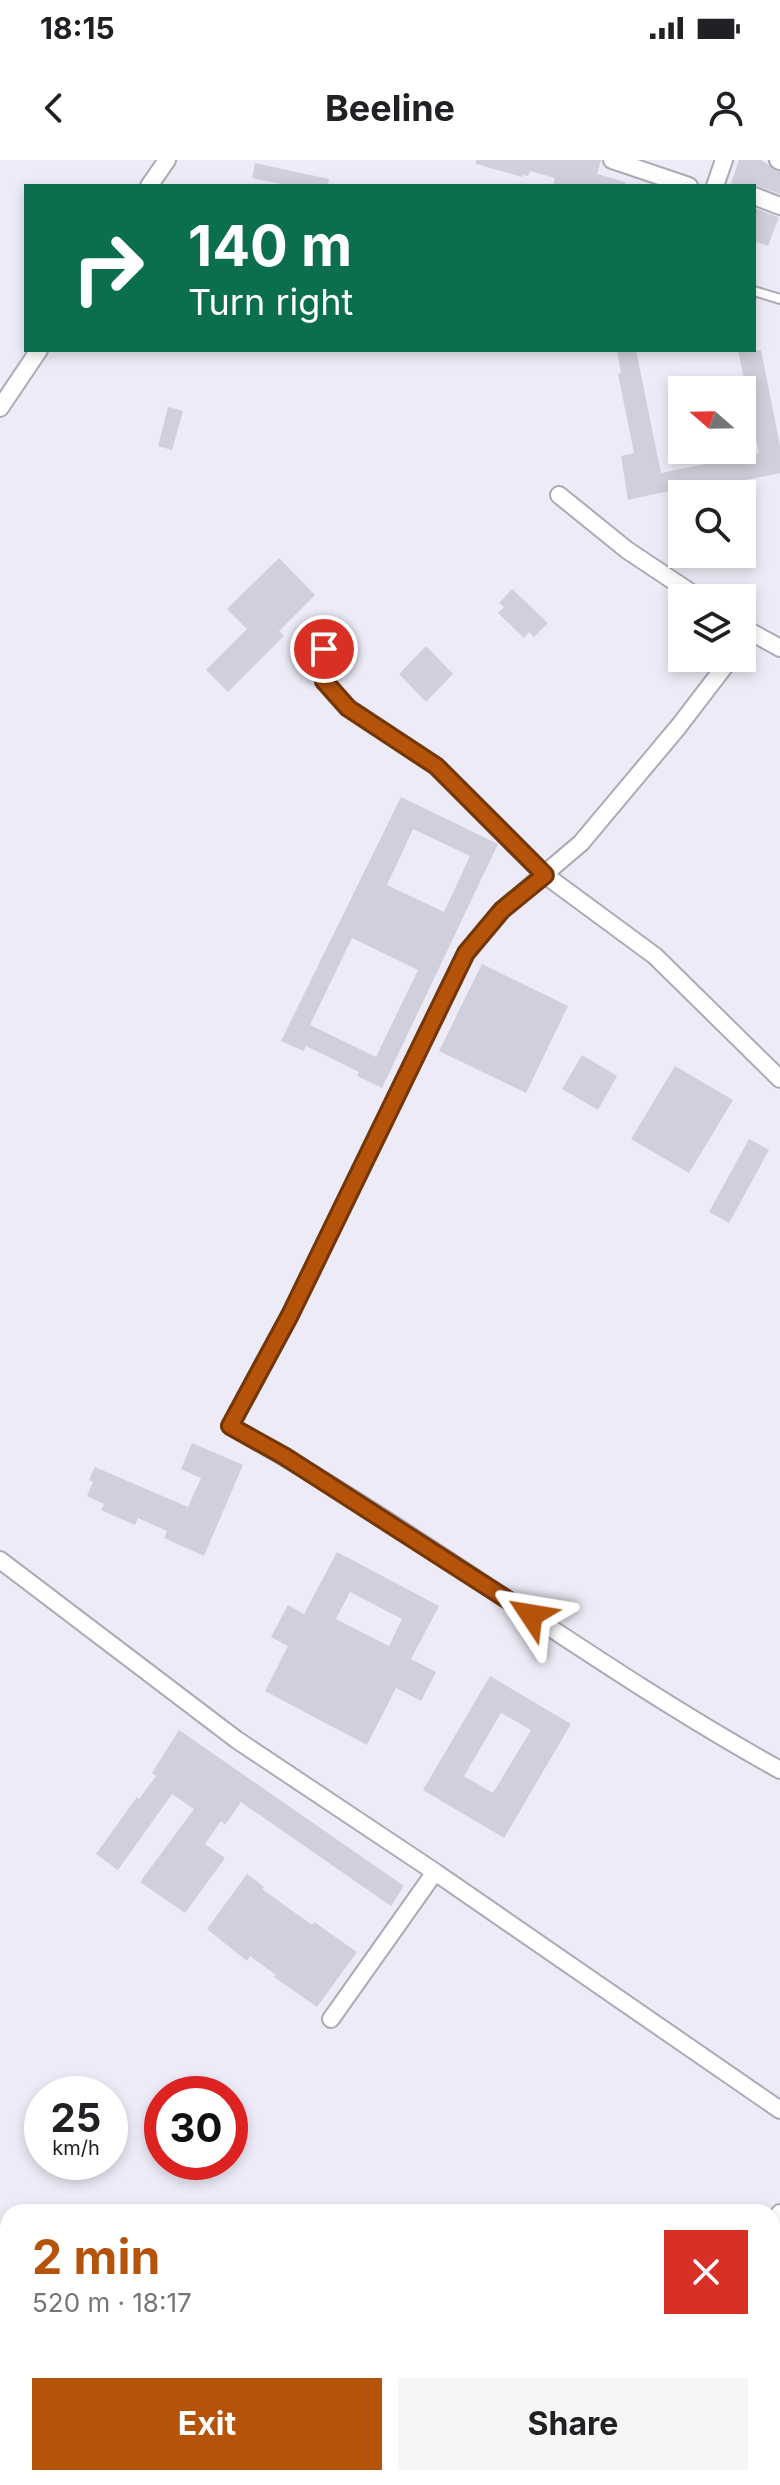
<!DOCTYPE html>
<html lang="en">
<head>
<meta charset="utf-8">
<style>
  :root { --surface:#fff; --page:#f6f6f6; --text:#202124; --muted:#757577; --accent:#b45309 }
  body { margin:0; font-family:Inter,sans-serif; background:var(--page); color:var(--text); height:100vh; display:flex; flex-direction:column; font-size:30px; white-space:nowrap }
  * { box-sizing:border-box; margin:0 }
  p { font-size:26px; color:var(--muted) }
  .icon { flex:none; width:44px; height:44px; fill:none; stroke:currentColor; stroke-width:2; stroke-linecap:round; stroke-linejoin:round }
  .map { position:relative; flex:1; overflow:hidden }
  .details { position:absolute; left:0px; top:2044px; width:780px; height:282px; display:flex; flex-direction:column; background:var(--surface); border-radius:24px 24px 0 0; box-shadow:0 4px 12px #0003 }
  .details>* { flex:none }
  .guide { position:absolute; left:24px; top:24px; width:732px; height:168px; border-radius:0px; box-shadow:0 4px 12px #0003; background:#0b6e4f; color:#fff; overflow:hidden }
  .needle { width:52px; rotate:290deg }
  .controls { position:absolute; left:668px; top:216px; display:grid; gap:16px }
  .controls a { display:grid; place-items:center; width:88px; height:88px; border-radius:0px; background:var(--surface); box-shadow:0 4px 12px #0003; font-size:40px }
  .speed { position:absolute; left:24px; top:1916px; display:flex; gap:16px; font-size:40px; font-weight:700; text-align:center }
  .speed>* { display:grid; place-content:center; width:104px; height:104px; border-radius:50%; background:var(--surface); box-shadow:0 4px 12px #0003; line-height:1 }
  .speed small { font-size:20px; font-weight:400 }
  .speed .limit { border:12px solid #d22; background:#fff; color:#111 }
  .pin { position:absolute; display:grid; place-items:center; width:68px; height:68px; color:#fff; margin:-34px; border:4px solid #fff; border-radius:50%; box-shadow:0 2px 8px #0007 }
  .me { position:absolute; width:88px; margin:-44px; rotate:303deg; stroke-linejoin:round; filter:drop-shadow(0 0 6px #0008) }
  .turn { display:flex; align-items:center; gap:28px; height:168px; padding:0 32px; font-size:36px }
  .turn .icon { width:104px; height:104px; stroke-width:2.5 }
  .turn b { display:block; font-size:56px; line-height:68px }
  .round { display:grid; place-items:center; flex:none; width:84px; height:84px; border-radius:0px; background:var(--page) }
  .overview { display:flex; align-items:center; justify-content:space-between; height:136px; padding:0 32px }
  h1 { font-size:48px; font-weight:700; line-height:60px; color:var(--accent) }
  .primary-button { display:flex; gap:16px; margin-top:auto; padding:16px 32px }
  .primary-button a { flex:1; height:92px; border-radius:0px; background:var(--accent); color:#fff; font-size:32px; font-weight:700; line-height:92px; text-align:center }
  .primary-button a+a { background:var(--page); color:var(--text) }
  .status { display:flex; justify-content:space-between; align-items:center; height:56px; padding:0 40px; background:var(--surface); direction:ltr }
  .status svg { height:22px; fill:currentColor }
  header { display:flex; justify-content:space-between; align-items:center; height:104px; padding:0 32px; background:var(--surface); font-size:36px; font-weight:700 }
  .map>svg:first-child { display:block }
  .building { fill:#cfd0db; fill-rule:evenodd }
  .lines { fill:none; stroke-linecap:round; stroke-linejoin:round }
  .lane-casing { stroke:#adaab6; stroke-width:12 }
  .street-casing { stroke:#adaab6; stroke-width:20 }
  .lane { stroke:#fff; stroke-width:8 }
  .street { stroke:#fff; stroke-width:16 }
  .route-casing { stroke:#753606; stroke-width:20 }
  .route { stroke:#b45309; stroke-width:14 }
</style>
</head>
<body>
<div class="status"><b>18:15</b><svg viewBox="0 0 49 12"><path d="M0 12V9h3v3zM5 12V6h3v6zM10 12V3h3v9zM15 12V0h3v12zM26 1h20v11H26zM47 4h2v5h-2z"/></svg></div>
<header><svg class="icon" aria-label="back" viewBox="0 0 24 24"><path d="M15 5l-7 7 7 7"/></svg>Beeline<svg class="icon" aria-label="person" viewBox="0 0 24 24"><circle cx="12" cy="8" r="4"/><path d="M4 21q1-7 8-7t8 7"/></svg></header>
<div class="map">
<svg width="780" height="2325" viewBox="0 0 780 2325">
  <rect width="100%" height="100%" fill="#edebf7"/>
  <path class="building" d="M476,0H601L597,14L625,22V26H553L555,18L530,11L528,16L523,15L522,17L476,4Z
    M739,0H761L780,12V34L757,26H730Z
    M255,3L329,19L328,26H291L252,18Z
    M754,48L779,57L768,86L754,81Z
    M617,190H636L661,313L759,293L738,190H761L780,286V313L675,335L674,330L628,340L621,296L634,293L618,214L621,213Z
    M168,247L183,251L172,290L158,286Z
    M279,398L315,435L279,471L284,476L228,532L206,510L247,469L227,449Z
    M512,429L548,463L534,477L529,472L524,478L498,453L504,447L499,443Z
    M426,486L453,514L426,542L399,514Z
    M401,637L498,684L382,928L357,916L359,912L306,886L304,891L281,881ZM413,669L470,696L444,752L387,725ZM352,778L418,810L376,897L310,865Z
    M482,804L568,846L526,933L439,891Z
    M582,895L617,916L598,950L562,929Z
    M675,906L733,940L689,1013L631,979Z
    M749,979L769,990L729,1063L709,1052Z
    M192,1283L243,1305L204,1396L164,1378L167,1371L138,1358L135,1365L101,1350L104,1344L87,1336L93,1322L89,1320L95,1307L188,1347L201,1318L181,1309Z
    M337,1392L439,1446L411,1499L436,1512L421,1541L396,1528L367,1585L265,1531L288,1486L271,1477L288,1445L304,1454ZM350,1432L402,1459L389,1486L336,1459Z
    M490,1516L571,1564L504,1678L423,1630ZM501,1553L531,1570L493,1633L464,1616Z
    M179,1570L404,1726L391,1746L241,1642L225,1665L221,1661L205,1684L225,1698L185,1753L140,1722L194,1649L172,1634L118,1710L96,1694L137,1637L139,1639L156,1616L152,1613Z
    M247,1714L264,1727L262,1729L312,1765L314,1762L357,1792L317,1847L274,1817L276,1815L250,1796L247,1801L207,1769Z"/>
  <g class="lines">
    <g class="lane-casing">
      <path id="lane" d="M754,131L780,139
        M118,2325L122,2318"/>
    </g>
    <g class="street-casing">
      <path id="street" d="M612,0L689,26
        M778,0L780,1
        M149,26L167,0
        M715,26L724,0
        M754,36L780,46
        M0,248L39,190
        M559,335L627,390L699,438
        M742,467L780,488
        M324,489V521L348,548L436,606L545,715L655,796L780,919
        M731,498L679,566L581,683L502,750L466,793L290,1155L230,1266C419,1371 591,1505 780,1610
        M0,1400L237,1580L435,1712L331,1859
        M435,1712L780,1950
        M772,2064L780,2053
        M0,2219L8,2227
        M95,2318L102,2325"/>
    </g>
    <use href="#lane" class="lane"/>
    <use href="#street" class="street"/>
  </g>
  <g class="lines">
    <g class="route-casing">
      <path id="route" d="M324,489V521L348,548L436,606L545,715L502,750L466,793L290,1155L230,1266L284,1296L531,1455"/>
    </g>
    <use href="#route" class="route"/>
  </g>
</svg>
<div class="controls">
<a><svg class="needle" viewBox="-14 -14 28 28"><path d="M0-13l5 13h-10z" fill="#e53935"/><path d="M0 13l5-13h-10z" fill="#757577"/></svg></a>
<a><svg class="icon" aria-label="search" viewBox="0 0 24 24"><circle cx="10" cy="10" r="6"/><path d="M15 15l6 6"/></svg></a>
<a><svg class="icon" aria-label="layers" viewBox="0 0 24 24"><path d="M12 4l9 5-9 5-9-5zM3 14l9 5 9-5"/></svg></a>
</div>
<div class="speed"><div>25<small>km/h</small></div><div class="limit">30</div></div>
<div class="pin" style="left:324px;top:489px;background:#d93025"><svg class="icon" aria-label="arrive" viewBox="0 0 24 24"><path d="M6 21V4h12l-3 4 3 4H6"/></svg></div>
<svg class="me" style="left:531px;top:1455px" viewBox="-20 -20 40 40"><path d="M0-17L14 15 0 8-14 15z" fill="#b45309" stroke="#fff" stroke-width="4"/></svg>
<div class="guide">
<div class="turn"><svg class="icon" aria-label="right" viewBox="0 0 24 24"><path d="M7 20v-9h11M14 6l5 5-5 5"/></svg><div><b>140 m</b>Turn right</div></div>
</div>
<section class="details">
<div class="overview"><div><h1>2 min</h1><p>520 m · 18:17</p></div><a class="round" style="background:#d93025;color:#fff"><svg class="icon" aria-label="close" viewBox="0 0 24 24"><path d="M6 6l12 12M18 6L6 18"/></svg></a></div>
<div class="primary-button"><a>Exit</a><a>Share</a></div>
</section>
</div>
</body>
</html>
